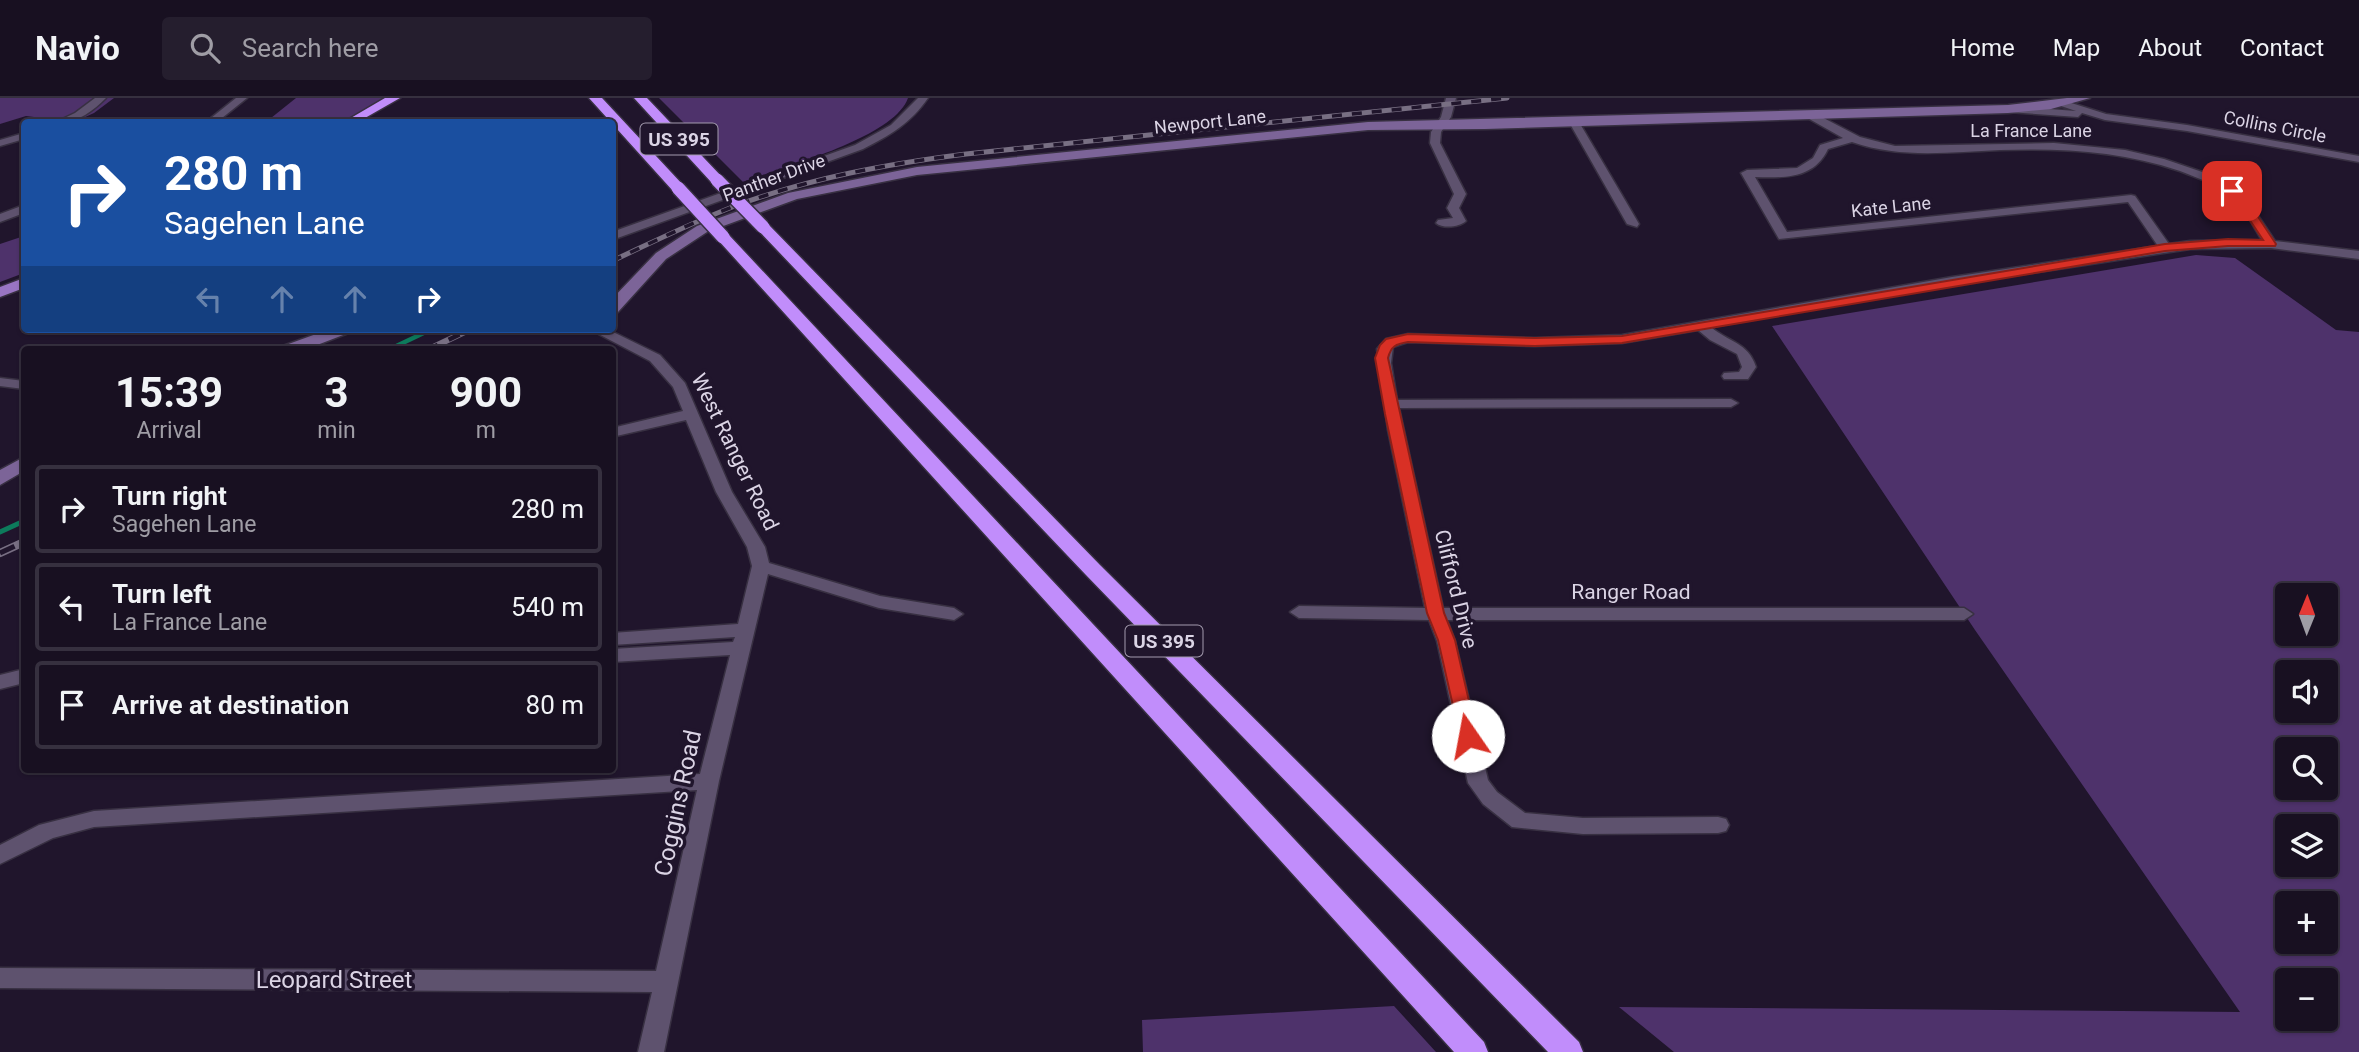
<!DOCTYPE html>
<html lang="en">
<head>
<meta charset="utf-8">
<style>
  :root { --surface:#181021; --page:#251e2e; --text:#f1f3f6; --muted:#9f9da5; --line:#36303f }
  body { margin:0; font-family:Roboto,sans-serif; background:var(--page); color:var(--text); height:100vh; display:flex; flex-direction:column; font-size:26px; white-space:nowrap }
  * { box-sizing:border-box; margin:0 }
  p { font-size:23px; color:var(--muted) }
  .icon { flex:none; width:38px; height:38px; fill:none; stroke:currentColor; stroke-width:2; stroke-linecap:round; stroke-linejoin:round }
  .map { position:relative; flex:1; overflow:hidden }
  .side { position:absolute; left:21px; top:248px; width:595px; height:427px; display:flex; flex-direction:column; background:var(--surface); border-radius:7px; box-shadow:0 2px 5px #0004,0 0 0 2px var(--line) }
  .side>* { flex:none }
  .banner { position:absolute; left:21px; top:21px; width:595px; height:214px; border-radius:7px; box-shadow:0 2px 5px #0004,0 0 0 2px var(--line); background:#1a4fa0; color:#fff; overflow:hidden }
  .needle { width:46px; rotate:1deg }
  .controls { position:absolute; left:2275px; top:485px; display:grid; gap:14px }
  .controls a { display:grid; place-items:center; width:63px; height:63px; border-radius:7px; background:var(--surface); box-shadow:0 2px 5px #0004,0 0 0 2px var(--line); font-size:35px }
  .pin { position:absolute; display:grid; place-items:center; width:60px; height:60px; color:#fff; margin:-30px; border-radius:14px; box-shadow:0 4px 10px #0006 }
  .me { position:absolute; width:77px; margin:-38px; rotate:348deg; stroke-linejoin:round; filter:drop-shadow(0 0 5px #0008) }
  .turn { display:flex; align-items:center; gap:24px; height:147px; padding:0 28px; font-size:32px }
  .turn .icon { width:91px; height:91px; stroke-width:2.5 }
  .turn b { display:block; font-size:49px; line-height:60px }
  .lanes { display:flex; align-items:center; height:66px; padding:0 28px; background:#0003; justify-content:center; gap:35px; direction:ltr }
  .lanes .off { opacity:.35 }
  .eta { display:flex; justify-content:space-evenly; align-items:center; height:119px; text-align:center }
  .eta b { font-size:42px; font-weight:700; line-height:49px }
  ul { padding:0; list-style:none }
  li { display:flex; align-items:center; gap:21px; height:88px; margin:0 14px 10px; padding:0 14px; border:4px solid var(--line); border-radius:7px }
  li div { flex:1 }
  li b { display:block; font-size:26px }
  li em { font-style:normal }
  header { display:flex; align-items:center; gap:42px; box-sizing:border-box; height:98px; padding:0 35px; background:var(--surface); border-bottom:2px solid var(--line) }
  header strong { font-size:33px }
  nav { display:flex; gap:38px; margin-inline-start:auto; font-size:24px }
  .search { width:490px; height:63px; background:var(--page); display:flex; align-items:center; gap:18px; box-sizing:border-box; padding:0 24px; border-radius:7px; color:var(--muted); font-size:26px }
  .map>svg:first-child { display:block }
  .green { fill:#4e326b; fill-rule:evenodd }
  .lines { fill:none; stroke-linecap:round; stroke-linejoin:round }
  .stream-far1 { stroke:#0d7b5c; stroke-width:4.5 }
  .stream { stroke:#0d7b5c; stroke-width:5 }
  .street-casing { stroke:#383042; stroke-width:3 }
  .secondary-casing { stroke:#383042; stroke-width:3 }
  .primary-casing { stroke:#383042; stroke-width:3 }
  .highway-casing { stroke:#383042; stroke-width:3 }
  .street { fill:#5e526e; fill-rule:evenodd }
  .secondary { fill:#7c6498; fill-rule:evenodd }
  .primary { fill:#9975c3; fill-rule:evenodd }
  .highway { fill:#c18dfb; fill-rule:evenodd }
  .rail-far2-casing { stroke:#786f83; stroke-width:5 }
  .rail-far1-casing { stroke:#786f83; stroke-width:6 }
  .rail-casing { stroke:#786f83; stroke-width:8 }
  .rail-far2 { stroke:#20152c; stroke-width:3.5; stroke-dasharray:10; stroke-linecap:butt }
  .rail-far1 { stroke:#20152c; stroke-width:4.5; stroke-dasharray:12; stroke-linecap:butt }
  .rail { stroke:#20152c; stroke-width:5; stroke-dasharray:16; stroke-linecap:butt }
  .highway-bridge-casing { stroke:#383042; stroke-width:16; stroke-linecap:butt }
  .highway-bridge { stroke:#c18dfb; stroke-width:13 }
  .route { fill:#d93025; stroke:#8d1f18; stroke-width:2 }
  .labels { text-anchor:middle; stroke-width:7; stroke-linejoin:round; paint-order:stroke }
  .far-street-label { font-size:18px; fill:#dbd4e5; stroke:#20152c }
  .shield { fill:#20152c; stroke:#a39bae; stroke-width:2 }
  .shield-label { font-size:19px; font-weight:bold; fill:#dbd4e5 }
  .street-label { font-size:21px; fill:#dbd4e5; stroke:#20152c }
  .near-street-label { font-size:24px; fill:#dbd4e5; stroke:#20152c }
</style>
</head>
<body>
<header>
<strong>Navio</strong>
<div class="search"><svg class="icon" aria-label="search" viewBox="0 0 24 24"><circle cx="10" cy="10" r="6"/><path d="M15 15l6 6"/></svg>Search here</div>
<nav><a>Home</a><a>Map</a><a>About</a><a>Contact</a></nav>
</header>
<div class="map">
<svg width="2359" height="954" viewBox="0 0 2359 954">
  <rect width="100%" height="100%" fill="#20152c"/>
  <path class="green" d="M0,0H114L94,15L74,24L26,18L0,26Z
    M296,0H402L354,24H266Z
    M659,0H908C894,40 782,69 743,84Z
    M24,138V175L0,184V146Z
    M2196,157L2235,160L2336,232L2359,234V954H1674L1619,909L2240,914L1975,532L1772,228ZM2287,497H2326V536H2287ZM2287,574H2326V612H2287ZM2287,651H2326V690H2287ZM2287,728H2326V766H2287ZM2287,805H2326V844H2287ZM2287,882H2326V920H2287Z
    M1394,908L1436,954H1143L1142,922Z"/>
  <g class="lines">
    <path class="stream-far1" d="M388,252L432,231"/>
    <path class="stream" d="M0,434L24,423"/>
    <g class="street-casing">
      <path id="street" d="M95,0H106C92,14 76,26 56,24L75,15Z
        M236,0H247L217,24H206Z
        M918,0H928C911,25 889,38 863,51L612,142V134L855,47L891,27Z
        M1446,0H1456L1451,19L1441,34L1440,45L1466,96L1459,110L1466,123C1460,129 1443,131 1436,125L1438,122L1453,120L1447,110L1454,96L1430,45L1431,34L1441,19Z
        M2062,2L2106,16L2187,27L2359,58V64L2187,33L2105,22L2082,15L2078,19L2008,14L2003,11L2008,8L2076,13L2058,7L2057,5Z
        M1804,14H1812L1860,39L1895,48L2054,45L2125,52L2164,61L2211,77L2235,90L2249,104L2275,143L2359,153V161L2271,150L2190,151L1952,187L1711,229C1728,244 1748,244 1756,269L1748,281H1724L1722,278L1724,275L1739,274L1742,269L1737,256L1710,242L1698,232L1622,245L1535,248L1408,244L1393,249L1391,265L1397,302L1731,301L1738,305L1731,309L1399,310L1443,510H1964L1973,516L1964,522H1447L1455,543L1488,682L1497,694L1525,715L1583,720L1718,719L1726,721L1729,727L1726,733L1718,735L1583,736L1512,729L1483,706L1468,685L1437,543L1429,522L1299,520L1290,514L1299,508L1425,510L1388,332L1377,251L1386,241L1408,236L1535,240L1622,237L1952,179L2158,148L2128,104L1779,141L1741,75L1747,72L1797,70L1813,60L1820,47L1843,40L1804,18ZM1852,44C1901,61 1950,54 2000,52C2061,50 2121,53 2180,73C2197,80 2218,86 2232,99C2245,111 2253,128 2262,142L2190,143L2169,146L2135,98L2131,97L1787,134L1755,79C1784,80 1814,81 1828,51Z
        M1574,21L1579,24L1639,126L1637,129L1627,126L1569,24Z
        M24,35V41L0,48V42Z
        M24,107V115L0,124V116Z
        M589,231H607L660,257L685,285L732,394L765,449L769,465L880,498L954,510L963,516L954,522L879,510L768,476L719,683L664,954H638L652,894L0,890V870L656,873L697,692L94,729L53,740L0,766V747L39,727L94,713L700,676L730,557L612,564V551L733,544L735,539L612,547V535L738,526L752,468L747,449L716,394L686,322L612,339V330L683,313L673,289L650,263Z
        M0,280L24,283V291L0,288Z
        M24,571V585L0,591V577Z"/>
    </g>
    <g class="secondary-casing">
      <path id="secondary" d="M2067,0H2090L2051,11L2008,15L1485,31L1368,32L917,77L797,101L707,134L666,161L618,214L612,216V201L656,155L697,128L788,95L917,69L1368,24L2008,7Z
        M330,231H353L351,234L304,252H281L283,248Z
        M24,359V373L0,387V372Z"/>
    </g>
    <g class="primary-casing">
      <path id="primary" d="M24,180V190L0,199V189Z"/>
    </g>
    <g class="highway-casing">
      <path id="highway" d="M385,0H400L358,24H344Z
        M589,0H602L683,87V93H673Z
        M634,0H647L722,79V85H712Z
        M763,125L768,126L1100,467L1579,944L1583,954H1548L1086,477L758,132L756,129Z
        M723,135L728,136L1484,944L1488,954H1454L718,142L716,139L718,136Z"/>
    </g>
    <use href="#street" class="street"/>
    <use href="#secondary" class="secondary"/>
    <use href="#primary" class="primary"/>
    <use href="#highway" class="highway"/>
    <g class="rail-far2-casing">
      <path id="rail-far2" d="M612,163C653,144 693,124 735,108C810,80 887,66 966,56L1507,0"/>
    </g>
    <g class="rail-far1-casing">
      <path id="rail-far1" d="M427,252L471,231"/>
    </g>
    <g class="rail-casing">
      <path id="rail" d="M0,455L24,444"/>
    </g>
    <use href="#rail-far2" class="rail-far2"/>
    <use href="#rail-far1" class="rail-far1"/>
    <use href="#rail" class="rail"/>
    <g class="highway-bridge-casing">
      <path id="highway-bridge" d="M717,82L763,129
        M678,90L723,139"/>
    </g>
    <use href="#highway-bridge" class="highway-bridge"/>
  </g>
  <path class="route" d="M2232,90L2245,99L2276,146L2275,148H2228L2165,153L1622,245L1535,248L1408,244C1396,246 1391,248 1388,260L1444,515L1455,542L1477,638L1474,643H1461L1438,542L1427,515L1385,316L1375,260L1380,247L1386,241L1408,236L1535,240L1622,238L2165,146L2228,141L2263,142L2237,103L2227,93Z"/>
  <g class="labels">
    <g class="far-street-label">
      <text transform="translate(1210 24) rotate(-6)" y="6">Newport Lane</text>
      <text transform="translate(2275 29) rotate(11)" y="6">Collins Circle</text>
      <text x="2031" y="39">La France Lane</text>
      <text transform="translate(774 80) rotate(-20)" y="6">Panther Drive</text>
      <text transform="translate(1891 109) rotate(-6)" y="6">Kate Lane</text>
    </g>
    <g class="shield">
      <rect x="640.5" y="25.5" width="77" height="31" rx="5"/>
      <rect x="1125.5" y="527.5" width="77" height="31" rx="5"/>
    </g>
    <g class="shield-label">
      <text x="679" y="48">US 395</text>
      <text x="1164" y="550">US 395</text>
    </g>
    <g class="street-label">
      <text transform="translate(735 354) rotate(64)" y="7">West Ranger Road</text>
      <text transform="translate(1456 491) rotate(76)" y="7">Clifford Drive</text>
      <text x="1631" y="501">Ranger Road</text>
    </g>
    <g class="near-street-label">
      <text transform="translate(678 705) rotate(-78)" y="8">Coggins Road</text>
      <text x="334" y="890">Leopard Street</text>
    </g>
  </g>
</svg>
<div class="controls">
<a><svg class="needle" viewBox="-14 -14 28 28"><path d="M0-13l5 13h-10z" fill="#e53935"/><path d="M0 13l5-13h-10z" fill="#9f9da5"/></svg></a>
<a><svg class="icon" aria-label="sound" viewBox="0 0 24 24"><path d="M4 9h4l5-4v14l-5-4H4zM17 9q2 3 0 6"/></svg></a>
<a><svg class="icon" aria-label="search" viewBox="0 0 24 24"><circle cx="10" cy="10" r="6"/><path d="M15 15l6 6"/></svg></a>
<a><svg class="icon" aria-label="layers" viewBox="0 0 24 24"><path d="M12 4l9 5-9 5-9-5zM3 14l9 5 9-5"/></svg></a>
<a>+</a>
<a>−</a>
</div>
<div class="pin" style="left:2232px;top:93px;background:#d93025"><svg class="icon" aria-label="arrive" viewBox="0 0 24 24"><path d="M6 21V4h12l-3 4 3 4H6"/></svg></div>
<svg class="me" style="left:1468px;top:638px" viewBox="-20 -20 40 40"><circle r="19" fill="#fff"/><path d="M0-13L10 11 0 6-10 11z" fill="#d93025"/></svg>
<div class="banner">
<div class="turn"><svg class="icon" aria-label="right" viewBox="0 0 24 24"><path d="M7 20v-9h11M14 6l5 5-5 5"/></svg><div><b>280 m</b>Sagehen Lane</div></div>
<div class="lanes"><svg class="icon off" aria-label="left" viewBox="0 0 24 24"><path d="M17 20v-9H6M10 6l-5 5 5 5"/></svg><svg class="icon off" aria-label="ahead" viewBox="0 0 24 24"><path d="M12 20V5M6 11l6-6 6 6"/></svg><svg class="icon off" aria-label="ahead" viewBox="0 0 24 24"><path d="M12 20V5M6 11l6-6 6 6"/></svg><svg class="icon" aria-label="right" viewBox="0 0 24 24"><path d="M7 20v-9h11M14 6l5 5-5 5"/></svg></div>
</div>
<section class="side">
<div class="eta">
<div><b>15:39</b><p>Arrival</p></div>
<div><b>3</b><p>min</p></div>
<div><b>900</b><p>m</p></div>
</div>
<ul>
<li><svg class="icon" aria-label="right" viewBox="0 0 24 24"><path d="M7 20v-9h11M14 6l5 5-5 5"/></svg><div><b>Turn right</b><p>Sagehen Lane</p></div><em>280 m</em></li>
<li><svg class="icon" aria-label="left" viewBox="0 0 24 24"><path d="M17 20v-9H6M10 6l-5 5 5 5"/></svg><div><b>Turn left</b><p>La France Lane</p></div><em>540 m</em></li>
<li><svg class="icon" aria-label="arrive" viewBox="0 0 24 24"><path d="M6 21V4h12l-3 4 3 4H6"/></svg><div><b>Arrive at destination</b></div><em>80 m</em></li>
</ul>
</section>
</div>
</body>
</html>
